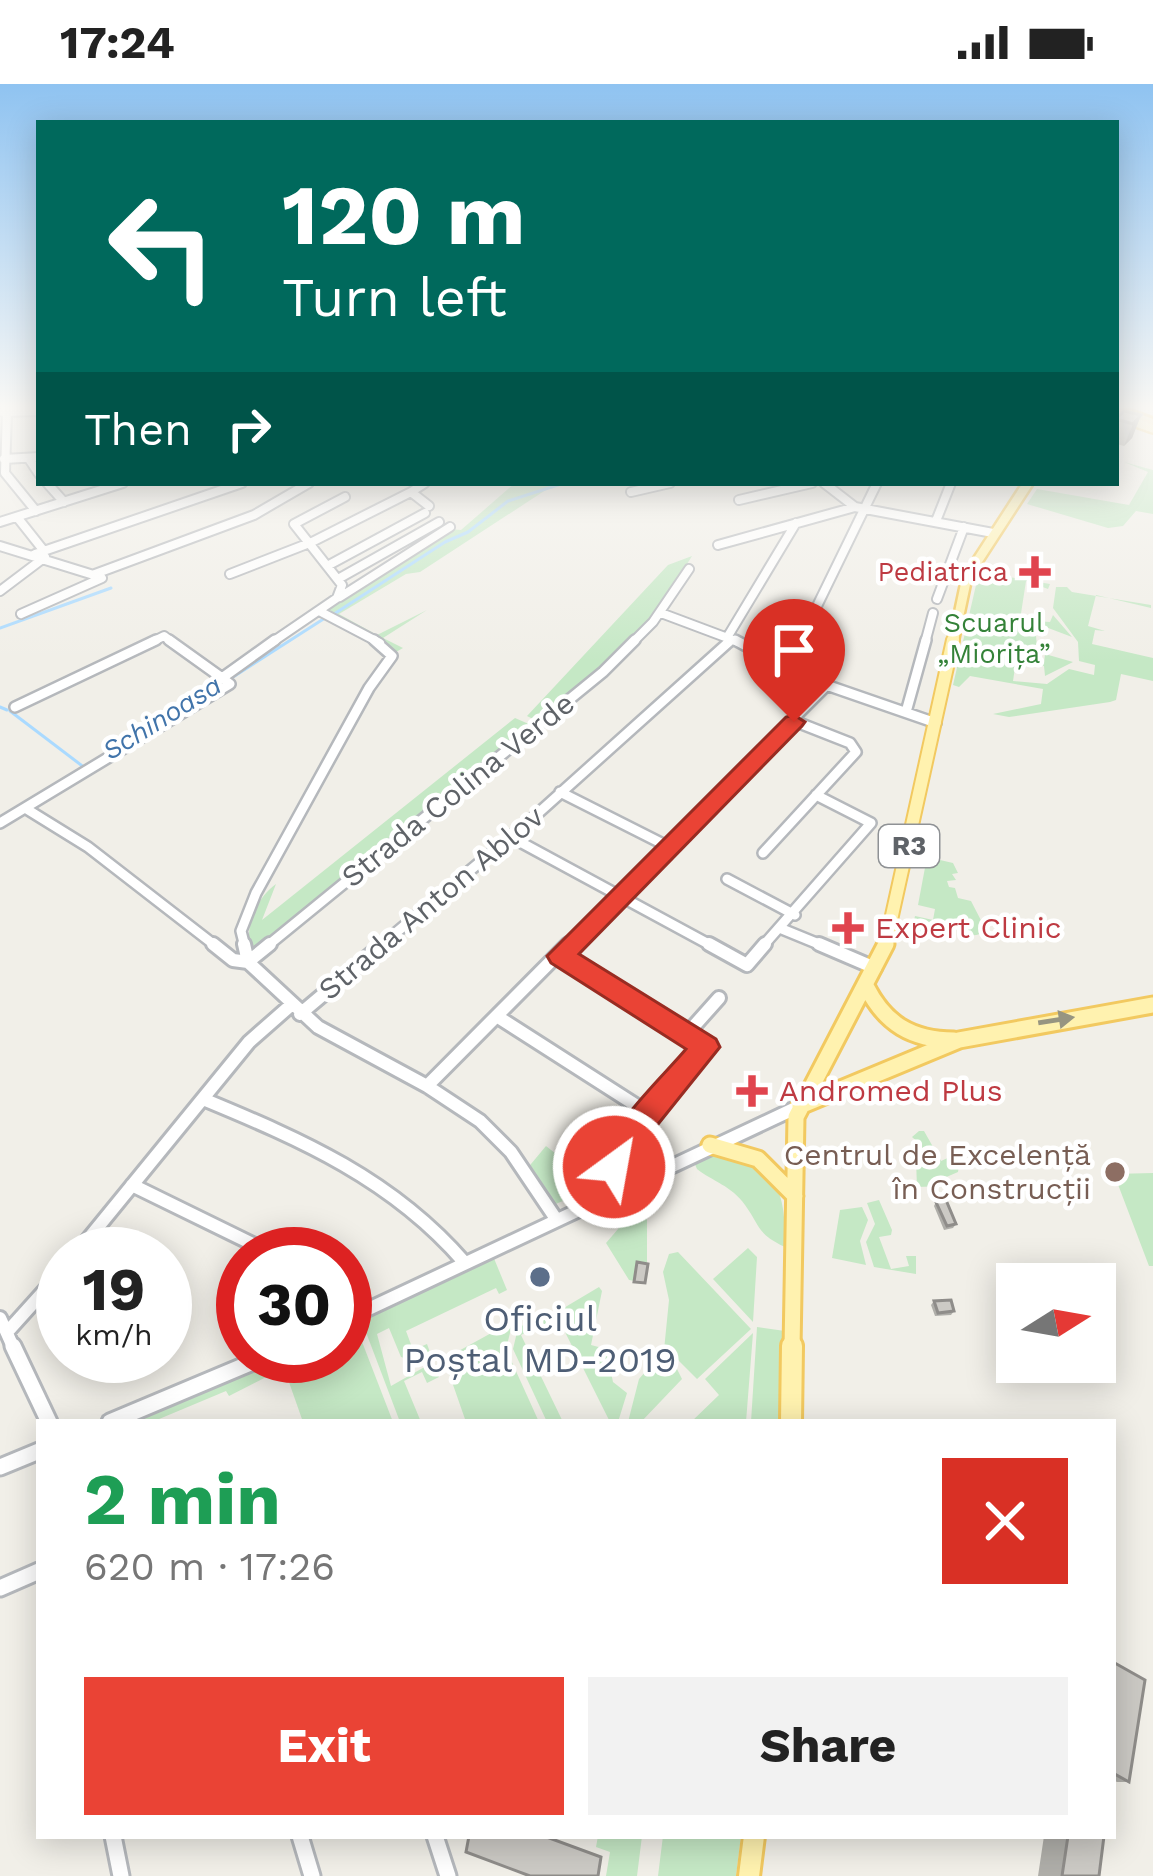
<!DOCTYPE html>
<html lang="en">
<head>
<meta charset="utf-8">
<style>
  :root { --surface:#fff; --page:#f2f2f2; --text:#222; --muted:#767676; --accent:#ea4335 }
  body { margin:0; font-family:"Work Sans",sans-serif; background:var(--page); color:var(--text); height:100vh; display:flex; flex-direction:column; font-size:45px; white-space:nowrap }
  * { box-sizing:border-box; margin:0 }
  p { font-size:39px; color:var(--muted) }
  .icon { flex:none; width:66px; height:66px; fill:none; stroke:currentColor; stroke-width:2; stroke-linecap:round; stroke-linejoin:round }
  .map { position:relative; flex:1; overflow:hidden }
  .sheet { position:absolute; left:36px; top:1335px; width:1080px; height:420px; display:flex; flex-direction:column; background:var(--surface); border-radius:0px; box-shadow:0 6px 30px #0003 }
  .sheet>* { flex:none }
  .guide { position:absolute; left:36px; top:36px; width:1083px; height:366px; border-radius:0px; box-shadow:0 6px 30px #0003; background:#00695c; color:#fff; overflow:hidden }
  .needle { width:78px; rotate:79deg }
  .fabs { position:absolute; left:996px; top:1179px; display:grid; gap:24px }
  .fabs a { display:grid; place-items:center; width:120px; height:120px; border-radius:0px; background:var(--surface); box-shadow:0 6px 30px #0003; font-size:60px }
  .speed { position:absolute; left:36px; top:1143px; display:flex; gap:24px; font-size:60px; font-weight:700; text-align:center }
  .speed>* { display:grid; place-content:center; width:156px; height:156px; border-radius:50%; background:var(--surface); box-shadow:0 6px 30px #0003; line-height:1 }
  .speed small { font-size:30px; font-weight:400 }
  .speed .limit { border:18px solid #d22; background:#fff; color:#111 }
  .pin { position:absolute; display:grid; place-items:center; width:102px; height:102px; color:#fff; margin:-123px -51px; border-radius:50% 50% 50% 0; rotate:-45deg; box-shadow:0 0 12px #0007 }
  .pin .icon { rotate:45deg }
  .me { position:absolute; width:132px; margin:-66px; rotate:32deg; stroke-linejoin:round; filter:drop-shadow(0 0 9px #0008) }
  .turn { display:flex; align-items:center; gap:42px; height:252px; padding:0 48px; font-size:54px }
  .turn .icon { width:156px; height:156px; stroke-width:2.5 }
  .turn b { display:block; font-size:84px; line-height:102px }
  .then { display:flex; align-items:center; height:114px; padding:0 48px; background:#0003; gap:24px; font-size:45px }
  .round { display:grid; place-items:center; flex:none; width:126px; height:126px; border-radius:0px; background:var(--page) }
  .headline { display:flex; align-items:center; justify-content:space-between; height:204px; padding:0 48px }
  h1 { font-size:72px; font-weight:700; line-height:90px; color:#1e9e55 }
  .action { display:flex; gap:24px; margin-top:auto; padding:24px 48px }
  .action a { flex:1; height:138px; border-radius:0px; background:var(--accent); color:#fff; font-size:48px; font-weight:700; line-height:138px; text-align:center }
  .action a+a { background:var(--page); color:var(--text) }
  .status { display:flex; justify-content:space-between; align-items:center; height:84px; padding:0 60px; background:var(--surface); direction:ltr }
  .status svg { height:33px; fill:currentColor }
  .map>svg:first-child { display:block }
  .green { fill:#c5e8c5 }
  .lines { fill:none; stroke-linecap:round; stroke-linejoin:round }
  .stream { stroke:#aadaff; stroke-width:3 }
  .minor-far3-casing { stroke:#b5b8bc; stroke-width:12 }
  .minor-far2-casing { stroke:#b5b8bc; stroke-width:14 }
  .minor-far1-casing { stroke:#b5b8bc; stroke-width:18 }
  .minor-casing { stroke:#b5b8bc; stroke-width:21 }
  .major-far3-casing { stroke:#f2c960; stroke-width:14 }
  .major-far2-casing { stroke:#f2c960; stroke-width:16 }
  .major-far1-casing { stroke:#f2c960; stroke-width:21 }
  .major-casing { stroke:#f2c960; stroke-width:26 }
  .highway-casing { stroke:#f9ab00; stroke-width:6 }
  .minor-far3 { stroke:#fff; stroke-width:8 }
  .minor-far2 { stroke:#fff; stroke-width:9 }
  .minor-far1 { stroke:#fff; stroke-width:12 }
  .minor { stroke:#fff; stroke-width:15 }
  .major-far3 { stroke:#fff2af; stroke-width:9 }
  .major-far2 { stroke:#fff2af; stroke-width:12 }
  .major-far1 { stroke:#fff2af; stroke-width:15 }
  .major { stroke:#fff2af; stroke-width:20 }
  .highway { fill:#fde293; fill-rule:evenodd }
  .wall { fill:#afaea9 }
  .shaded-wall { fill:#8f8d8a }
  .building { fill:#cccac5; stroke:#8f8d8a; stroke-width:3 }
  .oneway { fill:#979581 }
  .route { fill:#ea4335; stroke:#982c22; stroke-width:3 }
  .health-dot { fill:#e0444e; stroke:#fff; stroke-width:4.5 }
  .education-dot { fill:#8d6e63; stroke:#fff; stroke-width:4.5 }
  .service-dot { fill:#5c6f8a; stroke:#fff; stroke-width:4.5 }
  .labels { text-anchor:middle; stroke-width:9; stroke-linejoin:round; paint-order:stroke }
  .far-health-label { font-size:27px; fill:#be3a42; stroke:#fff; text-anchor:end }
  .far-park-label { font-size:27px; fill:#348238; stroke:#fff }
  .far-water-label { font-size:27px; font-style:italic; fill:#4174aa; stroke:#fff }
  .shield { fill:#fff; stroke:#8f9295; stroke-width:3 }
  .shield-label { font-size:27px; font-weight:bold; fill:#5f6368 }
  .street-label { font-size:30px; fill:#5f6368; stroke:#fff }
  .health-label { font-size:30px; fill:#be3a42; stroke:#fff; text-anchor:start }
  .education-label { font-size:30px; fill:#785e54; stroke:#fff; text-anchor:end }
  .near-service-label { font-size:36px; fill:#4e5e75; stroke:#fff }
</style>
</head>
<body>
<div class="status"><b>17:24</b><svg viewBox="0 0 49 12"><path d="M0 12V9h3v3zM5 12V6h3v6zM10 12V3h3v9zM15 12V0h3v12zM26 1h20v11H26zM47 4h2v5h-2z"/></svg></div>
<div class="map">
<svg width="1153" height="1792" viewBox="0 0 1153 1792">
  <rect width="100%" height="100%" fill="#f1efe8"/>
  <path class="green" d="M1124,378L1153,386V430L1136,427L1123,442L1108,444L1027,420L1037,405L1129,421L1148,388Z
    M515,399H570L552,402L420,488L406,490L339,530L377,551L427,526L383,554L403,564L396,568L328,529L327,524L449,445L461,446Z
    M692,472L655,532L605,581L537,637L527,632L668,481Z
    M979,488L1050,500L1048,505L1026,497L1020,536L1050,538L1053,531L1072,553L1035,539L1037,564L1032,563L1030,577L1044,580L1045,570L1073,578L1045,592L1044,582L1016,577L1013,597L1047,600L1069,585L1094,591L1095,581L1079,577L1078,558L1053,524L1056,503H1067L1072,508L1151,521V524L1096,511L1088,542L1105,547L1095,546L1092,560L1153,574V597L1121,590L1116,616L1110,618L1009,633L993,630L1041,620L1043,605L970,592L959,603L953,601Z
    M515,634L531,641L252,870C243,846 255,815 276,800L262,836Z
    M927,773L953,779L958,789L952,790L956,796L947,797L949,803L955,804L958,814L971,817L986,846C973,857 965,848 952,844L937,852L912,846L915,832L933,836L935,825L918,821Z
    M919,1047H924L941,1077L961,1068L958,1088L944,1094L946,1102L917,1103L916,1076L922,1062L912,1053Z
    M546,1062L580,1089L597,1080L611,1063L615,1094L549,1123L526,1086Z
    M716,1067C777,1076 786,1108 785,1163C756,1149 761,1143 745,1121C732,1102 712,1097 697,1085L694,1078Z
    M1153,1089V1182H1149L1114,1090Z
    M879,1116L892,1146L891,1151L879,1153L891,1185L909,1182L906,1172H916V1190L874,1183L866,1158L875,1140L867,1119Z
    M637,1123L647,1136V1184L635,1197L629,1196L606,1159Z
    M862,1123L868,1136L860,1157L866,1181L832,1174L840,1126Z
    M748,1164L757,1173L753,1238L713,1195Z
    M678,1168L751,1245L697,1295L677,1275L674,1279L682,1295L641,1338H628L639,1295L664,1266L669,1216L663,1188L669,1170Z
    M493,1172L507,1206L499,1210L496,1204L406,1247L413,1266L427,1260L431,1271L418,1278L401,1273L389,1244L377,1250L391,1302L428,1281L434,1282L439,1293L427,1299L422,1288L404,1297L421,1338H400L364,1243L367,1231Z
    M599,1203L602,1207L591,1261L606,1265L613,1298L627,1309L618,1338H610L558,1234L562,1225Z
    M542,1231L550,1232L552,1246L545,1250L540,1241L521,1251L563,1338H547L513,1265L518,1244Z
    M513,1237L506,1265L539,1338H466L444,1275Z
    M350,1239L359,1250L393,1338H303L284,1284L229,1312L226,1307L152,1338H124L278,1272H345V1241Z
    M757,1243L785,1247L781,1338H751Z
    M753,1249L746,1338H691L719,1311L705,1295Z
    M598,1752H642L637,1792H606L610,1768L596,1763Z
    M663,1752H741L736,1792H658Z"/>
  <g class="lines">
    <path class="stream" d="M334,530L445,458L468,448L508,417L564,399
      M0,544L111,504
      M230,595L325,534
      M0,623L7,626
      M10,627L85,684"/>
    <g class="minor-far3-casing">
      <path id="minor-far3" d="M3,328L39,327
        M7,328L5,389L36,427
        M4,375L39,373
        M29,375L39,390
        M47,399L64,418
        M425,399L411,408L429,422
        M824,399L855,423L993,449
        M631,408L670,399
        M739,416L812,399
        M17,433L44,467
        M936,437L951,399
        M0,438L123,399
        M718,461L855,423
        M0,462L100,493
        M35,470L242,399
        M329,481L425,429
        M95,490L254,431L309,399
        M230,490L312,458L411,408
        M338,495L439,438
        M0,507L45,473
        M340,513L450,443
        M937,515L964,443
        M321,528L380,559
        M661,529L741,559
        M21,530L102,494
        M728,552L796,439
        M150,559L164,552L173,559
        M271,559L337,514L342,501L294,440L345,413
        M632,559L653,538L689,485
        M799,559L877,399
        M925,559L933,529"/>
    </g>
    <g class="minor-far2-casing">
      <path id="minor-far2" d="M169,556L222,594
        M735,556L806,594L936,639
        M786,586L801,556
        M15,623L156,556
        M906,628L926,556
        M560,708L669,763
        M25,724L88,763L217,863
        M0,739L230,600L222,594L275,556
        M509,752L714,863
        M763,769L856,668L850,659L794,637
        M727,795L795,831
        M782,845L826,863
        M245,863L241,847L256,809L369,604L392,572L374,556
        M266,863L603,588L635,556
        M379,863L535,732L731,556
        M565,863L827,601
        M762,863L871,739L816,711"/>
    </g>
    <g class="minor-far1-casing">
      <path id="minor-far1" d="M213,860L233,876L248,878L318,943L427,1002L480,1037L511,1068L556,1135
        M244,860L248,878
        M709,860L747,881L765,860
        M819,860L875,884
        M560,872L706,963L615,1070L614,1083L623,1103
        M248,878L270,860
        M300,930L383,860
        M498,933L648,1029
        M686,951L719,914
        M427,1002L568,860
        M203,1015C302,1056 392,1095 464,1178
        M132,1101L273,1170
        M76,1170L249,958L291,921
        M0,1234L14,1265
        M345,1236L800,1022
        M9,1246L63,1186"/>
    </g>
    <g class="minor-casing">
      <path id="minor" d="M13,1262L49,1338
        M110,1338L267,1272
        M0,1383L39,1367
        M0,1504L39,1487
        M113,1752L121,1792
        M300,1752L312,1792
        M435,1752L448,1792"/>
    </g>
    <g class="major-far3-casing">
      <path id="major-far3" d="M1116,331L1153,344
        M953,559L967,493L1028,399"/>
    </g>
    <g class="major-far2-casing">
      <path id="major-far2" d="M885,863L953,556"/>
    </g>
    <g class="major-far1-casing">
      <path id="major-far1" d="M866,902C885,940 912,956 954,956
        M800,1022L959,956L1153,921
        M710,1061L758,1075L795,1112
        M792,1265L796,1033L886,860"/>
    </g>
    <g class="major-casing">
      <path id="major" d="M791,1338L792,1262
        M749,1792L754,1752"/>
    </g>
    <g class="highway-casing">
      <path id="highway" d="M1117,326H1129L1153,335V341Z"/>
    </g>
    <use href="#minor-far3" class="minor-far3"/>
    <use href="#minor-far2" class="minor-far2"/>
    <use href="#minor-far1" class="minor-far1"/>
    <use href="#minor" class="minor"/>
    <use href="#major-far3" class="major-far3"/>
    <use href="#major-far2" class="major-far2"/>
    <use href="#major-far1" class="major-far1"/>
    <use href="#major" class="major"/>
    <use href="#highway" class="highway"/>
  </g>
  <path class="wall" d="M1141,331L1132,354L1124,362L1116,360V334Z
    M936,1118L956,1140L953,1144L944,1146L934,1122Z
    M934,1217L954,1227L951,1231L935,1232L931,1221Z
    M1113,1578L1129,1698H1117L1113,1696Z
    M1044,1752H1104L1099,1792H1038Z"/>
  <path class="shaded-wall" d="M1141,331L1132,354L1124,362L1133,340Z"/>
  <path class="building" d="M1124,327L1141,331L1133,340L1116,335Z
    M946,1116L956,1140L947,1142L936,1118Z
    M637,1178L648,1180L645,1199L634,1198Z
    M951,1216L954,1227L938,1229L934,1217Z
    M1113,1578L1145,1596L1129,1698L1113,1689Z
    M469,1752H544L601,1773L598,1792H530L466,1768Z
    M1068,1752H1104L1099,1792H1062Z"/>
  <defs><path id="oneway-solid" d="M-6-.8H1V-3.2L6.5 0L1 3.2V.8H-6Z" transform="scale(3)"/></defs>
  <use class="oneway" href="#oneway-solid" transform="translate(1056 936) rotate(-9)"/>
  <linearGradient id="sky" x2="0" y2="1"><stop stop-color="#8fc3f1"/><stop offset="0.56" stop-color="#f9f8f5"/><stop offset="1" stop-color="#f9f8f5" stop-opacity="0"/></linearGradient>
  <rect width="1153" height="577" fill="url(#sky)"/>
  <path class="route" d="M794,631L805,638L802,642L579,870L716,955L720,963L630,1075L625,1093L614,1097L603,1093C588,1061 664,992 686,965L551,879L547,872L786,633Z"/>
  <g class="health-dot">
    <path d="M1029 470h12v12h12v12h-12v12h-12v-12h-12v-12h12z"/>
    <path d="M842 826h12v12h12v12h-12v12h-12v-12h-12v-12h12z"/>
    <path d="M746 989h12v12h12v12h-12v12h-12v-12h-12v-12h12z"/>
  </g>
  <circle class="education-dot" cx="1115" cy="1088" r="12"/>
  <circle class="service-dot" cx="540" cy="1193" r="12"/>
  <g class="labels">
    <g class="far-health-label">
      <text x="1008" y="497">Pediatrica</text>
    </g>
    <g class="far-park-label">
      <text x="994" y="548">Scuarul<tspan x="994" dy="31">„Miorița”</tspan></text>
    </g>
    <g class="far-water-label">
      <text transform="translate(162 634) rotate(-32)" y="9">Schinoasa</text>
    </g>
    <rect class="shield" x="879" y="741" width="60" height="42" rx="9"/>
    <g class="shield-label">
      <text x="909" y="771">R3</text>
    </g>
    <g class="street-label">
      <text transform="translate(458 706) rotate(-39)" y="10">Strada Colina Verde</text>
      <text transform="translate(431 819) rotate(-40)" y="10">Strada Anton Ablov</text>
    </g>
    <g class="health-label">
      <text x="875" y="854">Expert Clinic</text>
      <text x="779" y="1017">Andromed Plus</text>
    </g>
    <g class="education-label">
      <text x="1091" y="1081">Centrul de Excelență<tspan x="1091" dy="34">în Construcții</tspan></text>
    </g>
    <g class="near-service-label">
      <text x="540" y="1247">Oficiul<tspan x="540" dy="41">Poștal MD-2019</tspan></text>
    </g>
  </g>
</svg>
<div class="fabs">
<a><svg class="needle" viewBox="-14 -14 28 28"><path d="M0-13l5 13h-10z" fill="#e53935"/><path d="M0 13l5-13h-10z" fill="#767676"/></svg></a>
</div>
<div class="speed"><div>19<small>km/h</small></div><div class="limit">30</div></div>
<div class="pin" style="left:794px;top:638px;background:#d93025"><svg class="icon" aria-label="arrive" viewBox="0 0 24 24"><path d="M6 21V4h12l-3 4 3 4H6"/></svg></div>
<svg class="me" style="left:614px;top:1083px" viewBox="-20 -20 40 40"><circle r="17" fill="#ea4335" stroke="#fff" stroke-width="3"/><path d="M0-11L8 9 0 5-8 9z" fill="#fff"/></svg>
<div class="guide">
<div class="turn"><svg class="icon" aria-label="left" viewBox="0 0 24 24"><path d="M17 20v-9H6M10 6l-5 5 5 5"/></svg><div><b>120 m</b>Turn left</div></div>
<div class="then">Then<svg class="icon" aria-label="right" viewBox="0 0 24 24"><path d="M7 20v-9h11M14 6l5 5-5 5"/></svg></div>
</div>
<section class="sheet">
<div class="headline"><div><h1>2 min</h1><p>620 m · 17:26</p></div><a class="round" style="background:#d93025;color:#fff"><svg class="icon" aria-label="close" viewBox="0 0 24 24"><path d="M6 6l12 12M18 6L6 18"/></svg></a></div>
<div class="action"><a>Exit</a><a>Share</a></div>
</section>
</div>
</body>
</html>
